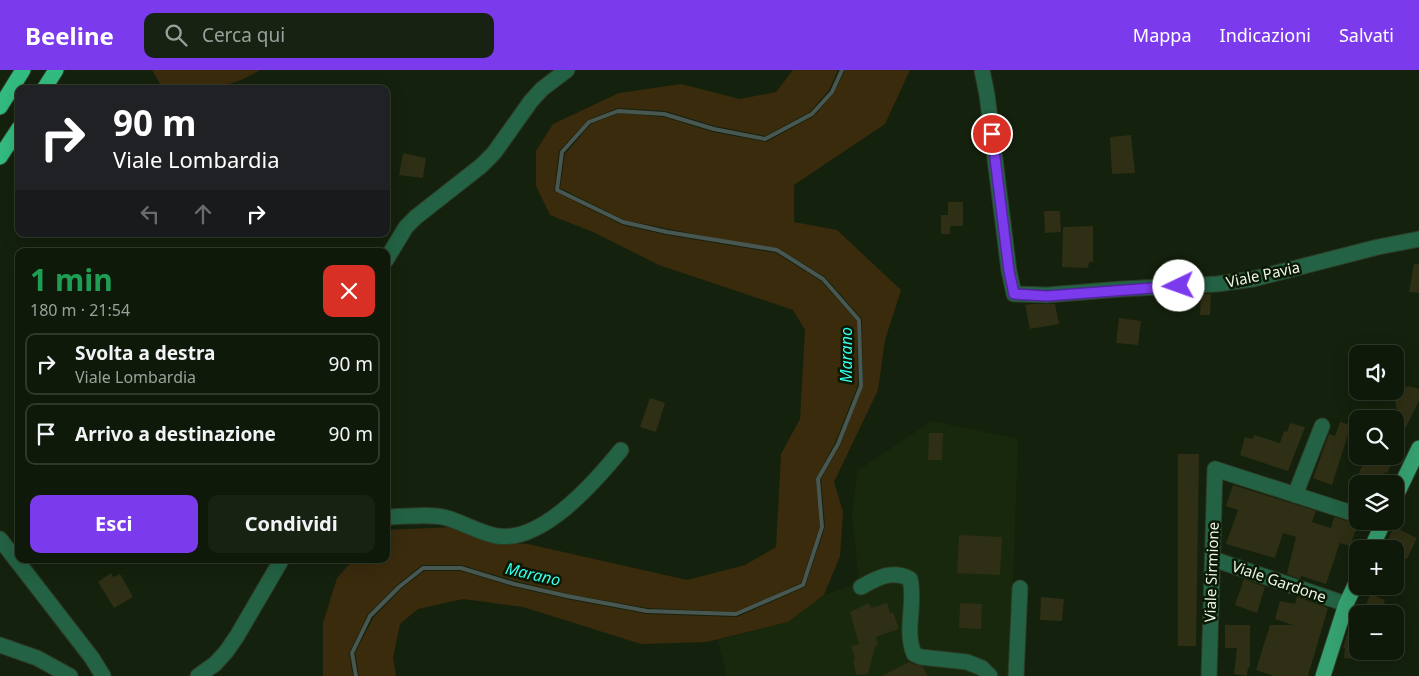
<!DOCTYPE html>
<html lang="it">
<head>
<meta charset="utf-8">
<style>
  :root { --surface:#0f1909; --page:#182212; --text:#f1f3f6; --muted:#9ba09c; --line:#2f382a; --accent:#7c3aed }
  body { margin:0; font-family:"Noto Sans",sans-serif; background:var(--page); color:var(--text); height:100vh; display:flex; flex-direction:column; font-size:19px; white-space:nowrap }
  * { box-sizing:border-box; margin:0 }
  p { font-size:16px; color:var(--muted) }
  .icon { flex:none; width:28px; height:28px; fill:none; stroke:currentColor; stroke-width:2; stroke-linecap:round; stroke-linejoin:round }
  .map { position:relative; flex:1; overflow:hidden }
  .drawer { position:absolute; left:15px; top:178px; width:375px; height:315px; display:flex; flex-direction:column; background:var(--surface); border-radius:10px; box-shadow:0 5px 20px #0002,0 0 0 1px var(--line) }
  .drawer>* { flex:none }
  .hud { position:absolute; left:15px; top:15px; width:375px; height:152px; border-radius:10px; box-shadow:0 5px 20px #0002,0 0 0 1px var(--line); background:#202124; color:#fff; overflow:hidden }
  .buttons { position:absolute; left:1349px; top:275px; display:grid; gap:10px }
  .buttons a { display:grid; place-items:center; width:55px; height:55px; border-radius:10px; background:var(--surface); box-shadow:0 5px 20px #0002,0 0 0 1px var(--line); font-size:25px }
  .pin { position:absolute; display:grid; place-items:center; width:42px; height:42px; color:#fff; margin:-21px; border:2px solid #fff; border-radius:50%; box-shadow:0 1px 5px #0007 }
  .me { position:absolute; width:55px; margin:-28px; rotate:267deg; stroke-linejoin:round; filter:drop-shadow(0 0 4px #0008) }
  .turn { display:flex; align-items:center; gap:18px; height:105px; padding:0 15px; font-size:22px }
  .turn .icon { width:65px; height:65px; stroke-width:2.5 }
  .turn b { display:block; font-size:35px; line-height:42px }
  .lanes { display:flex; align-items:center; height:48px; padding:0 15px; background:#0003; justify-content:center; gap:25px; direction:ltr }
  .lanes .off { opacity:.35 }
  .round { display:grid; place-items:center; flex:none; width:52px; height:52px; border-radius:10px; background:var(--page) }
  .head { display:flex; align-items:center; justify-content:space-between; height:85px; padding:0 15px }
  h1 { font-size:30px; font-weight:700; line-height:38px; color:#1e9e55 }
  .cta { display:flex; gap:10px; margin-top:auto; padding:10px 15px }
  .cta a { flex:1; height:58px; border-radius:10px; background:var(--accent); color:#fff; font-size:20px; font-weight:700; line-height:58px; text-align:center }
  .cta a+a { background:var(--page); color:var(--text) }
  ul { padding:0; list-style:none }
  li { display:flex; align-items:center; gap:15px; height:62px; margin:0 10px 8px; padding:0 5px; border:2px solid var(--line); border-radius:10px }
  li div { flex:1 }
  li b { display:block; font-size:19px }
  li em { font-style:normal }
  header { display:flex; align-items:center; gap:30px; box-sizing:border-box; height:70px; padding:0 25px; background:var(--accent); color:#fff }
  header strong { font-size:24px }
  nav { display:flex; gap:28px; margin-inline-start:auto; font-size:18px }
  .search { width:350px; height:45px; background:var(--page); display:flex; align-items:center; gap:12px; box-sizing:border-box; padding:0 18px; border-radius:10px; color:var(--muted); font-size:19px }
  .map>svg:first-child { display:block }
  .built { fill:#17280c }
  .green { fill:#3a2b0d }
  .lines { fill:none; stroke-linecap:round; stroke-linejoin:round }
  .stream { stroke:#495752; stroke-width:4 }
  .building { fill:#2f2f15 }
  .minor-casing { stroke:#2e3b26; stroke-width:17 }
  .major-casing { stroke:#2e3b26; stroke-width:17 }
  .highway-casing { stroke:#2e3b26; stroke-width:17 }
  .minor { stroke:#236244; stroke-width:15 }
  .major { stroke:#36a171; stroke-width:15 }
  .highway { stroke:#33bc81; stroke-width:15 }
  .route-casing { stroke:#51269a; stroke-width:12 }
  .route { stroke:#7c3aed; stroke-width:9 }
  .labels { text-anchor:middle; stroke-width:5; stroke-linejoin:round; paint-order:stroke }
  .street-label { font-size:15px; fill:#edf7e8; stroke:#0b1804 }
  .water-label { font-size:16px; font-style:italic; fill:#35feed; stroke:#0b1804 }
</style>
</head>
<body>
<header>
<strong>Beeline</strong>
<div class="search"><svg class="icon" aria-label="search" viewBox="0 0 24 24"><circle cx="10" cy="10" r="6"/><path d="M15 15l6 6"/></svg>Cerca qui</div>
<nav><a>Mappa</a><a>Indicazioni</a><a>Salvati</a></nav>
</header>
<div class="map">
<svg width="1419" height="606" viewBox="0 0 1419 606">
  <rect width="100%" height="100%" fill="#14210c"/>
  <path class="built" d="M932,351L1018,369L1010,606H997L984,594L969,587L917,581L914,573L913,560L917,521L914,506L904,500H888L871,506L859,513L864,522L890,510H901L905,513L907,522L903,560L904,576L909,588L919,593L966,598L979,603L982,606H726L718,570L788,552L824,525L859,513L852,444L857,401Z"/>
  <path class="green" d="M152,0H260C230,19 194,24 160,14Z
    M793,0H838L829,20L810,42L765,66L715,56L665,41L618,38L588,50L559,81L554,121L622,155L667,165L776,183L821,211L857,251L858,315L835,373L816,408L820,456L801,513L736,542L647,538L568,524L515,511L461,495H422L397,515L368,544L349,583L353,606H323V553L337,508L354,489H386V460L453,457L485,471L528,474L687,510L745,495L776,477L781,384L800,349L805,260L793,240L659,195L593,162L550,145L536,116V81L553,54L619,23L681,14L740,29L776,22Z
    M845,0H910L885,54L794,115V152L837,160L901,220L885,270L878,320L834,412L843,442L840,486L824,525L788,552L707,572L641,574L523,537L463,529L418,539L400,554L393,588L396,606H359L355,583L373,548L401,519L424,501H461L514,517L567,529L647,544L737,547L805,517L825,457L821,409L840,375L863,316L862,249L825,207L778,178L739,173L624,150L560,118L565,84L591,54L619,43L664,47L713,62L766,72L814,46L834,23Z"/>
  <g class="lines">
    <path class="stream" d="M356,606L352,583L370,546L399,517L423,498H461L514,514L567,526L647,541L736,544L803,515L822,457L818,409L838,374L861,316L859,250L823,209L777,180L667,162L623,152L557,120L562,82L589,52L618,41L664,44L714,59L765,69L812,44L832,22L842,0"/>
  </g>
  <path class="building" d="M1131,65L1135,103L1112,104L1110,67Z
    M403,83L426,88L423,108L399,105Z
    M948,132H963V156H950V164H941V145H948Z
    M1044,141H1060L1061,162L1045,163Z
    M1093,156V192H1089L1088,198L1062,197L1063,157Z
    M1414,194H1419V223L1409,222Z
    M1201,224H1211L1210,245H1200Z
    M1032,234H1055L1059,254L1030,259L1025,235Z
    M1119,248L1141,251L1138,275L1116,273Z
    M1409,316L1419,319V331L1395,379V341L1397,340L1393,323Z
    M650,328L665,333L656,362L640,357Z
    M1340,352L1351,355L1332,415L1313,408L1329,364L1335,366Z
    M1290,353L1305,357L1288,401L1240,385L1245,367L1252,369L1254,365L1280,373L1284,361L1287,362Z
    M929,363H943L942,390H928Z
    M1178,384H1199L1196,576H1178Z
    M1368,386H1396L1387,403L1385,402L1381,414H1356L1360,400Z
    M1233,415L1316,441L1312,452L1331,458L1334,447L1358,454L1350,476L1340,473L1326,514L1301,506L1300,509L1287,504L1296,467L1283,463L1275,488L1226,474L1238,440L1226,436Z
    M1394,457L1417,468L1407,489L1395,483V479H1383Z
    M959,465L1002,467L1000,505L957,503Z
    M111,503L113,507L120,504L133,527L114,538L98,512Z
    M1244,509L1265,517L1257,543L1235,535Z
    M1370,524L1385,530L1380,543L1365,538Z
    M1041,527L1064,529L1062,551L1040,550Z
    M1297,527L1328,538L1308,606H1274L1256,600L1270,555H1293L1275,549L1280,531L1295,534Z
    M869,533L871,538L887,533L890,543L893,542L899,559L876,567L878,575L875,576L868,604L856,605L853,589H855L851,576L859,574L850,542Z
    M960,533L982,534L981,559L959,558Z
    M1355,538L1360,539L1359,544H1358L1355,564H1358V589L1344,588L1345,578H1343Z
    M1225,555H1250V598L1248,597L1247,606L1234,604L1237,578H1225Z
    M909,592L923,597L928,606H882Z"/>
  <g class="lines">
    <g class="minor-casing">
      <path id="minor" d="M982,0L987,25L1009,201L1014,224L1047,225L1121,219L1217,214L1253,209L1378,177L1419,169
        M386,190L406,157L416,147L481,96L494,83L531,31L542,19L567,0
        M1295,425L1322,356
        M386,447C404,447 431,443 447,448C464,453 480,463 497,466C542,473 595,412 621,380
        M0,469L92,588L103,606
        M1213,489L1346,534
        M861,517C877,508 893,499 910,509C916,535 904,559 914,584L921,587L967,592L982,598L990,606
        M0,575L37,588L70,606
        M198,606L215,594L226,582L237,566L282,489
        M1016,606L1020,518
        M1209,606L1215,399L1358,445"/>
    </g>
    <g class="major-casing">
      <path id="major" d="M1395,428L1419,378
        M1371,479L1384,451
        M1323,606L1346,534L1358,509"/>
    </g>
    <g class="highway-casing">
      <path id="highway" d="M44,19L56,0
        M0,37L23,0
        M0,87L19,58"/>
    </g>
    <use href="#minor" class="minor"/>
    <use href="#major" class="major"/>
    <use href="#highway" class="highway"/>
  </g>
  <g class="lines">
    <g class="route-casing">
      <path id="route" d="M992,64L1009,201L1014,224L1047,226L1179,216"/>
    </g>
    <use href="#route" class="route"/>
  </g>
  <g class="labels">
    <g class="street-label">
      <text transform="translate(1263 205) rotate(-12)" y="5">Viale Pavia</text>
      <text transform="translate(1212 502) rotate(-88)" y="5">Viale Sirmione</text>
      <text transform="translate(1279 512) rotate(19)" y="5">Viale Gardone</text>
    </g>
    <g class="water-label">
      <text transform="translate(846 285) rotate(-90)" y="6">Marano</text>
      <text transform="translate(533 504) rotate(13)" y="6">Marano</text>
    </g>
  </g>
</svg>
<div class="buttons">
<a><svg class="icon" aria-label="sound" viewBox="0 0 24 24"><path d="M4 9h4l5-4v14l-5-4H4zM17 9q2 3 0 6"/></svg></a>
<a><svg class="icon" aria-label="search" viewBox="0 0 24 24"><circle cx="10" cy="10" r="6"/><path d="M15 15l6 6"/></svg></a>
<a><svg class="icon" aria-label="layers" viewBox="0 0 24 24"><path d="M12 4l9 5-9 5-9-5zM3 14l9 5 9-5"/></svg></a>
<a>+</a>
<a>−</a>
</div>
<div class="pin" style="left:992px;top:64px;background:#d93025"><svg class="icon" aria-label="arrive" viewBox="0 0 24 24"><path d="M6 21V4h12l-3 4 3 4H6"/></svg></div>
<svg class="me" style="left:1179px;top:216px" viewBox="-20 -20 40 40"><circle r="19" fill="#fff"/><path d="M0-13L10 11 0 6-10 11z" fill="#7c3aed"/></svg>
<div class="hud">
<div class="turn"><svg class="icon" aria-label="right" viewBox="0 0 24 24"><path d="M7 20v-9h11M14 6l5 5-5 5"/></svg><div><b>90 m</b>Viale Lombardia</div></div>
<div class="lanes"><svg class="icon off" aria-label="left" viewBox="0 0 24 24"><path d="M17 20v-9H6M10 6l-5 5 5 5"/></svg><svg class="icon off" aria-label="ahead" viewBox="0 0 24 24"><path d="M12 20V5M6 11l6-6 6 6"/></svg><svg class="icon" aria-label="right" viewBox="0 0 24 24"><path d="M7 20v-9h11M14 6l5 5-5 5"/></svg></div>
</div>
<section class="drawer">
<div class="head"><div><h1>1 min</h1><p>180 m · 21:54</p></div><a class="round" style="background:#d93025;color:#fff"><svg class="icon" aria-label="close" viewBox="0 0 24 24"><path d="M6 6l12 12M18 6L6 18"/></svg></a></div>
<ul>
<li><svg class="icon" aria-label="right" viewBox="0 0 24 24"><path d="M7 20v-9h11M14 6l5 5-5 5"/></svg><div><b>Svolta a destra</b><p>Viale Lombardia</p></div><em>90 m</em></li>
<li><svg class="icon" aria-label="arrive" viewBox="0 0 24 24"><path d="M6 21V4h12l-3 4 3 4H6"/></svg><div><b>Arrivo a destinazione</b></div><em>90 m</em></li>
</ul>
<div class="cta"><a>Esci</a><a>Condividi</a></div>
</section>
</div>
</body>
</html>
